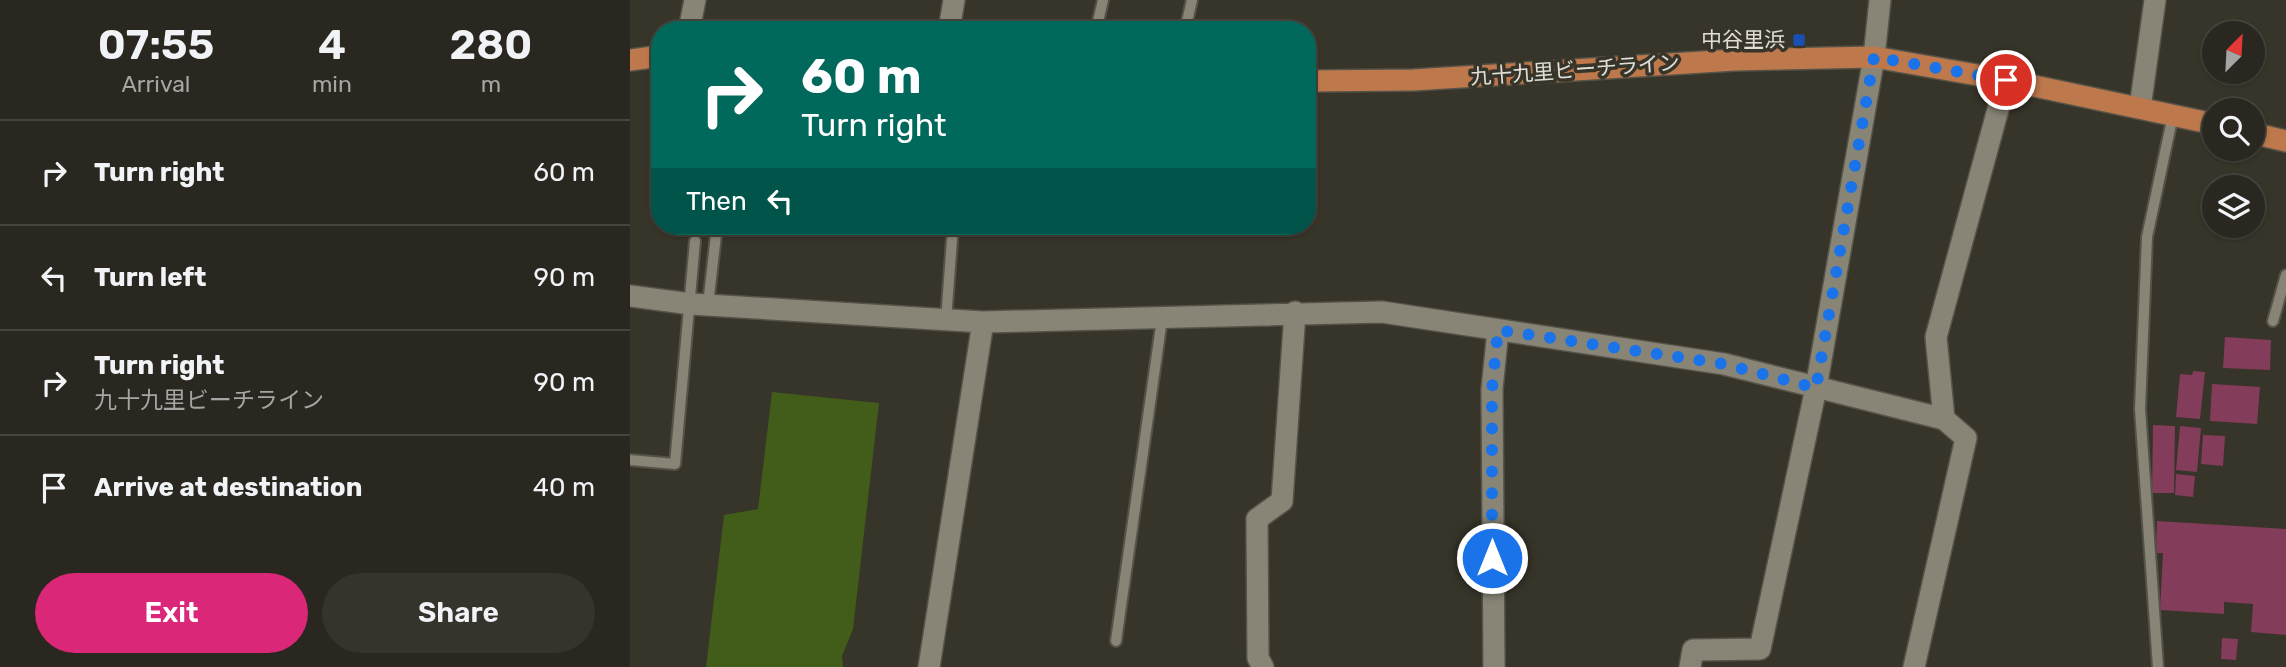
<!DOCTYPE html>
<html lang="en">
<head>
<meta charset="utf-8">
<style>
  :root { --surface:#29271f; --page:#35332c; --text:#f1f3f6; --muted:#a5a5a4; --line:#45443d; --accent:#db2777 }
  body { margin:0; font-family:Rubik,"Noto Sans JP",sans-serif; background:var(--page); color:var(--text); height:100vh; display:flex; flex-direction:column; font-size:26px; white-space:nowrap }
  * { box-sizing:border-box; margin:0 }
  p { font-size:23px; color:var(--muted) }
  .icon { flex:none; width:38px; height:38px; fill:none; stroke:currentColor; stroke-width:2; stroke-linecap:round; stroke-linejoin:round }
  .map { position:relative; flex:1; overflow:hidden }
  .side { display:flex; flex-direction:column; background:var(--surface); width:630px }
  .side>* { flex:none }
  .banner { position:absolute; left:21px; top:21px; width:665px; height:214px; border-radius:28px; box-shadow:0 2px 5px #0004,0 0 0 2px var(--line); background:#00695c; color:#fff; overflow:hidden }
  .needle { width:46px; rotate:24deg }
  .controls { position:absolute; left:1572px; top:21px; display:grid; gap:14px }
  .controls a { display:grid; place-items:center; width:63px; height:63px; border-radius:50%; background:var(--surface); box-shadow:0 2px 5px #0004,0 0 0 2px var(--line); font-size:35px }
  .pin { position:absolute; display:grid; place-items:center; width:60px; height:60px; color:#fff; margin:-30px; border:4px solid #fff; border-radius:50%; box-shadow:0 2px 7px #0007 }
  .me { position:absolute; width:77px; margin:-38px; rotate:0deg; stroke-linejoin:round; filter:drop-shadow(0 0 5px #0008) }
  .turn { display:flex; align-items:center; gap:24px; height:147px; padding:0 35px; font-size:32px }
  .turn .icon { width:91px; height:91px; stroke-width:2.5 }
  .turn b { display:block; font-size:49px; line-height:60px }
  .then { display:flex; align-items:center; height:66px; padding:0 35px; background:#0003; gap:14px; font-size:26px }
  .eta { display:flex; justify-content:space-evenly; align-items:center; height:119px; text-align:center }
  .eta b { font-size:42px; font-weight:600; line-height:49px }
  .primary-button { display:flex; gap:14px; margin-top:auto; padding:14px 35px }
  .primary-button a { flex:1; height:80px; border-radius:42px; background:var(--accent); color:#fff; font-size:28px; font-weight:600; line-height:80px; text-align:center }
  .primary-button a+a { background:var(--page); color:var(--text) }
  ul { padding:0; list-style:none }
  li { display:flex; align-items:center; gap:21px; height:105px; padding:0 35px; border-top:2px solid var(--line) }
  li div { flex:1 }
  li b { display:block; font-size:26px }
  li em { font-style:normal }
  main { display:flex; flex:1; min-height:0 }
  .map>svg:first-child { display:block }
  .green { fill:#425c19 }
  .building { fill:#833c59 }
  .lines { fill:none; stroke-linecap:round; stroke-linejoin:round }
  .service-casing { stroke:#555248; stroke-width:14 }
  .minor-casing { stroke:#555248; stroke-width:24 }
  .primary-casing { stroke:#555248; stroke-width:24 }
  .service { stroke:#888577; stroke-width:10 }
  .minor { stroke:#888577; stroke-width:21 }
  .primary { stroke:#bd784c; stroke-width:21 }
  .route { stroke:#1a73e8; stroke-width:12; stroke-dasharray:0 21.6 }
  .transit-dot { fill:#1a4fb4; stroke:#373429; stroke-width:2.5 }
  .labels { text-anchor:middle; stroke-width:7; stroke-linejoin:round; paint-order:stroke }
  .poi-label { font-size:21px; fill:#e0ded7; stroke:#373429; text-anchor:end }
  .street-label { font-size:21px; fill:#e0ded7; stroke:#373429 }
</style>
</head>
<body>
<main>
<section class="side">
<div class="eta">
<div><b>07:55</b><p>Arrival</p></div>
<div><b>4</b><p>min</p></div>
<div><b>280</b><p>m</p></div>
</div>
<ul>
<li><svg class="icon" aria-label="right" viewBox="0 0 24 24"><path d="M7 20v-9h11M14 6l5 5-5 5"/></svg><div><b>Turn right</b></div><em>60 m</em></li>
<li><svg class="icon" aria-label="left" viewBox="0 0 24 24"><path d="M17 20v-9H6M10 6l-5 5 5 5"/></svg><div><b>Turn left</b></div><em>90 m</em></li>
<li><svg class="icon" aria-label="right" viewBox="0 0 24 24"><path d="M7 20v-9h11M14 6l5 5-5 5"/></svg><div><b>Turn right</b><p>九十九里ビーチライン</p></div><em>90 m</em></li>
<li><svg class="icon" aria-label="arrive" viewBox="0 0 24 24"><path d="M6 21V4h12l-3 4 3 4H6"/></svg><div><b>Arrive at destination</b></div><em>40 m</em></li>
</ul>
<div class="primary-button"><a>Exit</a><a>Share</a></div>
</section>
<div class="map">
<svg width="1656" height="667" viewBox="0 0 1656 667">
  <rect width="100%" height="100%" fill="#373429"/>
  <path class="green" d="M142,392L249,403L223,629L212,656L213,667H76L94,515L128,509Z"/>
  <path class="building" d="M1595,337L1641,340L1640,370L1593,368Z
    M1563,371L1575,372L1570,419L1546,417L1550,374L1562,375Z
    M1582,384L1630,387L1627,424L1580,421Z
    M1523,425L1545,426L1544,493H1522Z
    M1550,426L1571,428L1567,472L1546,470Z
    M1573,435L1595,436L1593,466L1571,464Z
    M1546,474L1565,476L1563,497L1545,495Z
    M1527,521L1656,529V635L1621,632L1623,604L1594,602V614L1530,610L1533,553H1526Z
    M1592,638L1608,639L1606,660L1591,659Z"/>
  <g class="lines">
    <g class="service-casing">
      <path id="service" d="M466,30L473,0
        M555,30L562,0
        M78,305L87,226
        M316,320L323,226
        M1643,321L1656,275
        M0,460L45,464L65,241
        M486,641L532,319
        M1528,667L1510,409L1517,237L1543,115"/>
    </g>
    <g class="minor-casing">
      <path id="minor" d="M59,30L65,0
        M319,30L324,0
        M1510,108L1525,0
        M0,296L61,304L353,322L752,312L1094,364L1314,419
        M299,667L353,322
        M633,667L628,658L627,519L652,501L665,312
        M864,667L862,389L868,330
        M1060,667L1063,650L1130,649L1186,388L1244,57L1250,0
        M1284,667L1336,438L1314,419L1306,337L1376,80"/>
    </g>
    <g class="primary-casing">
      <path id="primary" d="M0,60L30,56
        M677,81L783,80L1105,60L1244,57L1376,80L1584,124
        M1622,133L1656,141"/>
    </g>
    <use href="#service" class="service"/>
    <use href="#minor" class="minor"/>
    <use href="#primary" class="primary"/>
  </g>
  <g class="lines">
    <path class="route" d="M862,558V389L868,330L1094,364L1186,388L1244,57L1376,80"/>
  </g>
  <rect class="transit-dot" x="1162" y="33" width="14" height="14" rx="3.5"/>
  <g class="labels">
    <g class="poi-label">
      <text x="1155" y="47">中谷里浜</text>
    </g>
    <g class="street-label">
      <text transform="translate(945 70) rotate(-4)" y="7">九十九里ビーチライン</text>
    </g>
  </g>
</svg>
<div class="controls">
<a><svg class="needle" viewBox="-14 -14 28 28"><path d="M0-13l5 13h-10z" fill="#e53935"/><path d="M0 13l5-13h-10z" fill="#a5a5a4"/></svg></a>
<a><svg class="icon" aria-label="search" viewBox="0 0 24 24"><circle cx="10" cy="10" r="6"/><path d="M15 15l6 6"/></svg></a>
<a><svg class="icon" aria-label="layers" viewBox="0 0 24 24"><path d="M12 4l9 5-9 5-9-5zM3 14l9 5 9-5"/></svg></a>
</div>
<div class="pin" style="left:1376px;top:80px;background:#d93025"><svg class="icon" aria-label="arrive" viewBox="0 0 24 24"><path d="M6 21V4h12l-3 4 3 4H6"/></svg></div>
<svg class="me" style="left:862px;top:558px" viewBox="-20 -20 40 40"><circle r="17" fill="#1a73e8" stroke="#fff" stroke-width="3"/><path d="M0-11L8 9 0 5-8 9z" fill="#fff"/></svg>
<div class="banner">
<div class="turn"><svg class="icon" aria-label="right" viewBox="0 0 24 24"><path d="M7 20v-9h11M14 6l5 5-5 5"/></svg><div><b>60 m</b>Turn right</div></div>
<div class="then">Then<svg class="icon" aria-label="left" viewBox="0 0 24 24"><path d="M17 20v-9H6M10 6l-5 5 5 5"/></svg></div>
</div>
</div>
</main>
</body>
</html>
